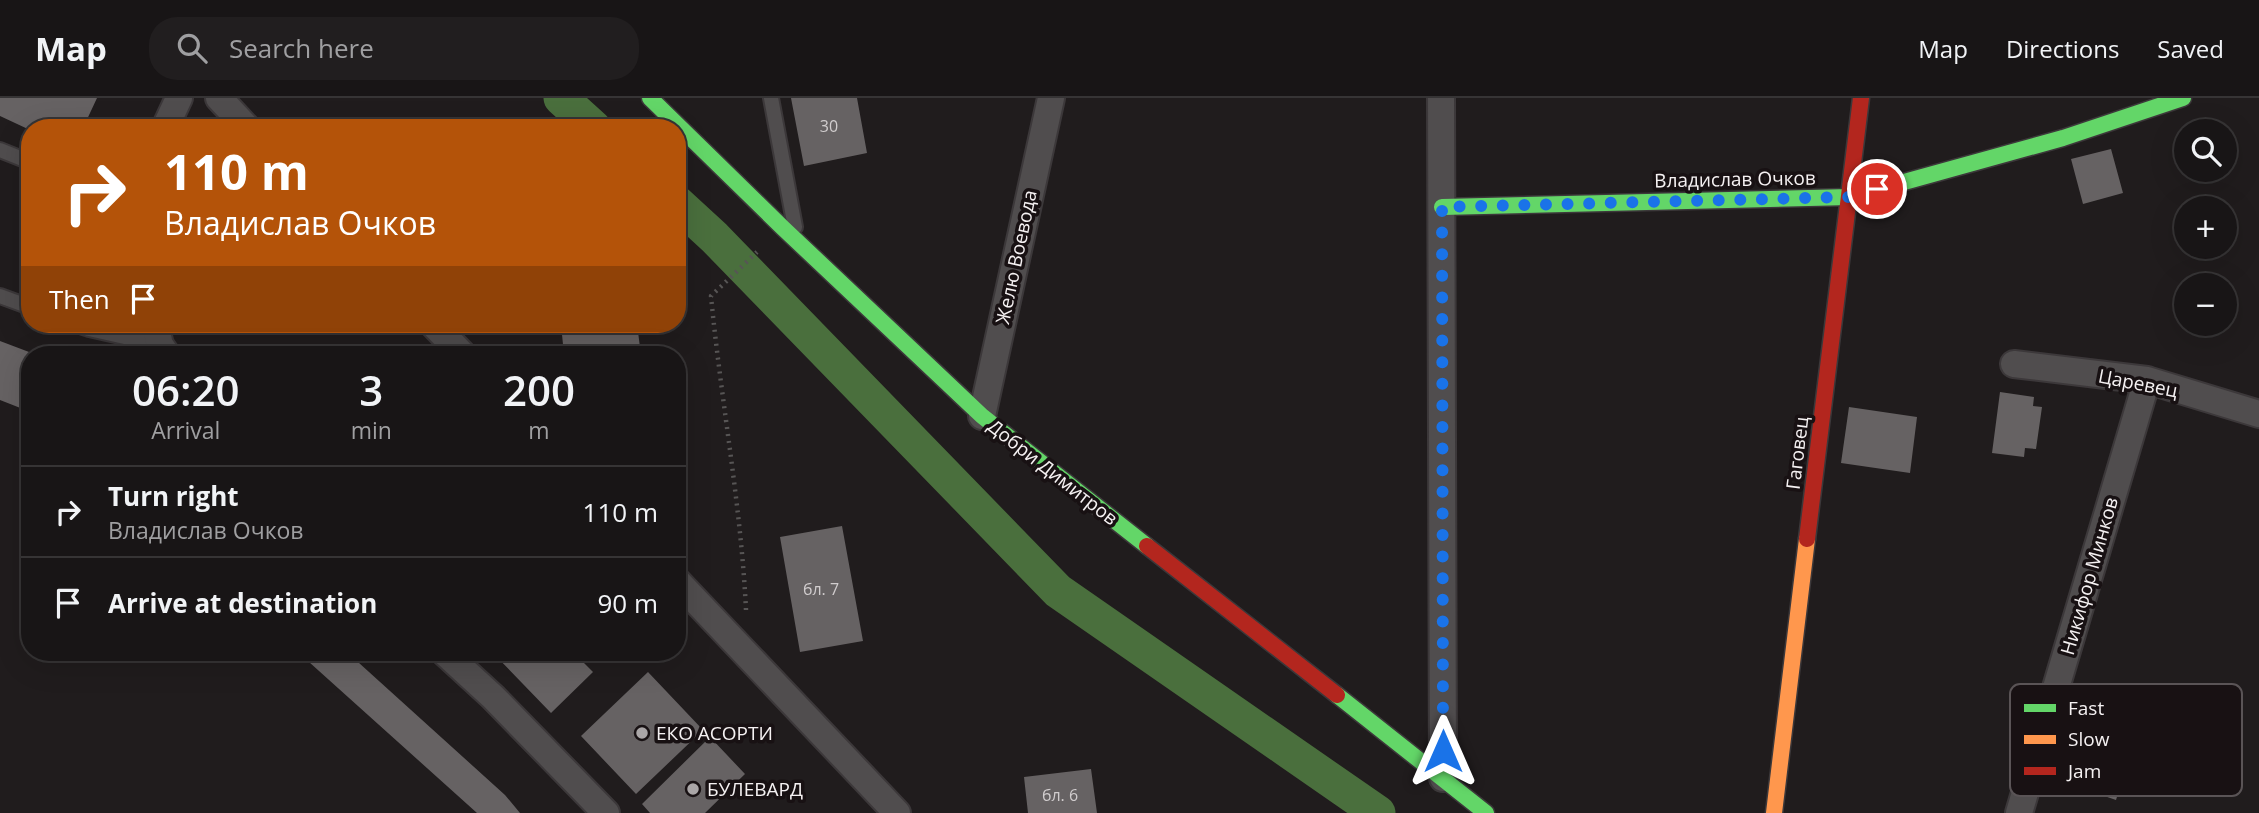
<!DOCTYPE html>
<html lang="en">
<head>
<meta charset="utf-8">
<style>
  :root { --surface:#181516; --page:#211e1f; --text:#f1f3f6; --muted:#9f9fa1; --line:#363435 }
  body { margin:0; font-family:"Open Sans",sans-serif; background:var(--page); color:var(--text); height:100vh; display:flex; flex-direction:column; font-size:26px; white-space:nowrap }
  * { box-sizing:border-box; margin:0 }
  p { font-size:23px; color:var(--muted) }
  .icon { flex:none; width:38px; height:38px; fill:none; stroke:currentColor; stroke-width:2; stroke-linecap:round; stroke-linejoin:round }
  .map { position:relative; flex:1; overflow:hidden }
  .side { position:absolute; left:21px; top:248px; width:665px; height:315px; display:flex; flex-direction:column; background:var(--surface); border-radius:28px; box-shadow:0 7px 28px #0002,0 0 0 2px var(--line) }
  .side>* { flex:none }
  .hud { position:absolute; left:21px; top:21px; width:665px; height:214px; border-radius:28px; box-shadow:0 7px 28px #0002,0 0 0 2px var(--line); background:#b45309; color:#fff; overflow:hidden }
  .controls { position:absolute; left:2174px; top:21px; display:grid; gap:14px }
  .controls a { display:grid; place-items:center; width:63px; height:63px; border-radius:50%; background:var(--surface); box-shadow:0 7px 28px #0002,0 0 0 2px var(--line); font-size:35px }
  .pin { position:absolute; display:grid; place-items:center; width:60px; height:60px; color:#fff; margin:-30px; border:4px solid #fff; border-radius:50%; box-shadow:0 2px 7px #0007 }
  .me { position:absolute; width:77px; margin:-38px; rotate:0deg; stroke-linejoin:round; filter:drop-shadow(0 0 5px #0008) }
  .turn { display:flex; align-items:center; gap:24px; height:147px; padding:0 28px; font-size:32px }
  .turn .icon { width:91px; height:91px; stroke-width:2.5 }
  .turn b { display:block; font-size:49px; line-height:60px }
  .then { display:flex; align-items:center; height:66px; padding:0 28px; background:#0003; gap:14px; font-size:26px }
  .eta { display:flex; justify-content:space-evenly; align-items:center; height:119px; text-align:center }
  .eta b { font-size:42px; font-weight:600; line-height:49px }
  ul { padding:0; list-style:none }
  li { display:flex; align-items:center; gap:21px; height:91px; padding:0 28px; border-top:2px solid var(--line) }
  li div { flex:1 }
  li b { display:block; font-size:26px }
  li em { font-style:normal }
  header { display:flex; align-items:center; gap:42px; box-sizing:border-box; height:98px; padding:0 35px; background:var(--surface); border-bottom:2px solid var(--line) }
  header strong { font-size:33px }
  nav { display:flex; gap:38px; margin-inline-start:auto; font-size:24px }
  .search { width:490px; height:63px; background:var(--page); display:flex; align-items:center; gap:18px; box-sizing:border-box; padding:0 24px; border-radius:28px; color:var(--muted); font-size:26px }
  .map>svg:first-child { display:block }
  .lines { fill:none; stroke-linecap:round; stroke-linejoin:round }
  .canal { stroke:#4a6f3d; stroke-width:35 }
  .building { fill:#666263 }
  .lane-casing { stroke:#3c383a; stroke-width:18 }
  .street-casing { stroke:#3c383a; stroke-width:30 }
  .fast-casing { stroke:#3c383a; stroke-width:19 }
  .slow-casing { stroke:#3c383a; stroke-width:19 }
  .jam-casing { stroke:#3c383a; stroke-width:19 }
  .path { stroke:#575555; stroke-width:4.5; stroke-dasharray:2 5; stroke-linecap:butt }
  .lane { stroke:#504d4e; stroke-width:14 }
  .street { stroke:#504d4e; stroke-width:26 }
  .fast { stroke:#63d668; stroke-width:16 }
  .slow { stroke:#ff974d; stroke-width:16 }
  .jam { stroke:#b3261e; stroke-width:16 }
  .route { stroke:#1a73e8; stroke-width:12; stroke-dasharray:0 21.6 }
  .poi-dot { fill:#aaa6a7; stroke:#181113; stroke-width:2.5 }
  .labels { text-anchor:middle; stroke-width:7; stroke-linejoin:round; paint-order:stroke }
  .number-label { font-size:16px; fill:#d1cdce }
  .street-label { font-size:19px; fill:#f5f1f2; stroke:#181113 }
  .poi-label { font-size:19px; fill:#f5f1f2; stroke:#181113; text-anchor:start }
  .key { fill:#181113; stroke:#5a5456; stroke-width:2 }
  .key-label { font-size:19px; fill:#f5f1f2 }
</style>
</head>
<body>
<header>
<strong>Map</strong>
<div class="search"><svg class="icon" aria-label="search" viewBox="0 0 24 24"><circle cx="10" cy="10" r="6"/><path d="M15 15l6 6"/></svg>Search here</div>
<nav><a>Map</a><a>Directions</a><a>Saved</a></nav>
</header>
<div class="map">
<svg width="2259" height="715" viewBox="0 0 2259 715">
  <rect width="100%" height="100%" fill="#201c1d"/>
  <g class="lines">
    <path class="canal" d="M561,0L594,30
      M677,105L714,139L1058,493L1378,715"/>
  </g>
  <path class="building" d="M0,0H97L83,30H30V32L0,18Z
    M791,0H857L867,55L804,68Z
    M2111,51L2123,95L2083,106L2071,61Z
    M561,226H637L641,257H564Z
    M0,243L37,257H30V337L20,334L28,313L0,302Z
    M2000,294L2034,299L2033,308L2042,309L2036,351L2025,350L2024,359L1992,355Z
    M1849,309L1917,319L1910,375L1841,365Z
    M842,428L863,543L800,554L780,439Z
    M299,555H348L505,697L520,715H477Z
    M493,555H574L593,574L551,615Z
    M648,574L703,632L636,696L581,638Z
    M710,639L745,676L705,715H650L642,706Z
    M2082,656L2126,670L2116,702L2072,687Z
    M1091,671L1097,715H1028L1024,679Z"/>
  <g class="lines">
    <g class="lane-casing">
      <path id="lane" d="M771,0L795,129
        M0,52L30,64
        M0,198L30,209
        M74,226L89,231L160,247"/>
    </g>
    <g class="street-casing">
      <path id="street" d="M219,0L247,30
        M1441,0L1443,680
        M165,30L179,0
        M155,226L160,247L167,257
        M433,226L463,257
        M2014,266L2147,282L2259,316
        M982,318L1051,0
        M677,483L897,715
        M445,555L493,599L606,715
        M2019,715L2147,282"/>
    </g>
    <g class="fast-casing">
      <path id="fast" d="M650,0L783,130L982,318L1147,448
        M1442,109L1850,99L2063,40L2183,0
        M1337,597L1486,715"/>
    </g>
    <g class="slow-casing">
      <path id="slow" d="M1774,715L1807,441"/>
    </g>
    <g class="jam-casing">
      <path id="jam" d="M1807,441L1861,0
        M1147,448L1337,597"/>
    </g>
    <path class="path" d="M746,512C741,407 721,303 711,198L757,154"/>
    <use href="#lane" class="lane"/>
    <use href="#street" class="street"/>
    <use href="#fast" class="fast"/>
    <use href="#slow" class="slow"/>
    <use href="#jam" class="jam"/>
  </g>
  <g class="lines">
    <path class="route" d="M1443,653L1442,109L1850,99L1877,91"/>
  </g>
  <g class="poi-dot">
    <circle cx="642" cy="635" r="7"/>
    <circle cx="693" cy="691" r="7"/>
  </g>
  <g class="labels">
    <g class="number-label">
      <text x="829" y="34">30</text>
      <text x="821" y="497">бл. 7</text>
      <text x="1060" y="703">бл. 6</text>
    </g>
    <g class="street-label">
      <text transform="translate(1735 81) rotate(-1)" y="7">Владислав Очков</text>
      <text transform="translate(1016 159) rotate(-78)" y="7">Желю Воевода</text>
      <text transform="translate(2138 285) rotate(11)" y="7">Царевец</text>
      <text transform="translate(1797 355) rotate(-83)" y="7">Гаговец</text>
      <text transform="translate(1053 374) rotate(38)" y="7">Добри Димитров</text>
      <text transform="translate(2089 478) rotate(-74)" y="7">Никифор Минков</text>
    </g>
    <g class="poi-label">
      <text x="656" y="642">ЕКО АСОРТИ</text>
      <text x="707" y="698">БУЛЕВАРД</text>
    </g>
  </g>
  <rect x="2010" y="586" width="232" height="112" rx="10" class="key"/>
  <rect x="2024" y="606" width="32" height="8" fill="#63d668"/>
  <rect x="2024" y="637" width="32" height="9" fill="#ff974d"/>
  <rect x="2024" y="669" width="32" height="8" fill="#b3261e"/>
  <g class="key-label">
    <text x="2068" y="617">Fast</text>
    <text x="2068" y="648">Slow</text>
    <text x="2068" y="680">Jam</text>
  </g>
</svg>
<div class="controls">
<a><svg class="icon" aria-label="search" viewBox="0 0 24 24"><circle cx="10" cy="10" r="6"/><path d="M15 15l6 6"/></svg></a>
<a>+</a>
<a>−</a>
</div>
<div class="pin" style="left:1877px;top:91px;background:#d93025"><svg class="icon" aria-label="arrive" viewBox="0 0 24 24"><path d="M6 21V4h12l-3 4 3 4H6"/></svg></div>
<svg class="me" style="left:1443px;top:653px" viewBox="-20 -20 40 40"><path d="M0-17L14 15 0 8-14 15z" fill="#1a73e8" stroke="#fff" stroke-width="4"/></svg>
<div class="hud">
<div class="turn"><svg class="icon" aria-label="right" viewBox="0 0 24 24"><path d="M7 20v-9h11M14 6l5 5-5 5"/></svg><div><b>110 m</b>Владислав Очков</div></div>
<div class="then">Then<svg class="icon" aria-label="arrive" viewBox="0 0 24 24"><path d="M6 21V4h12l-3 4 3 4H6"/></svg></div>
</div>
<section class="side">
<div class="eta">
<div><b>06:20</b><p>Arrival</p></div>
<div><b>3</b><p>min</p></div>
<div><b>200</b><p>m</p></div>
</div>
<ul>
<li><svg class="icon" aria-label="right" viewBox="0 0 24 24"><path d="M7 20v-9h11M14 6l5 5-5 5"/></svg><div><b>Turn right</b><p>Владислав Очков</p></div><em>110 m</em></li>
<li><svg class="icon" aria-label="arrive" viewBox="0 0 24 24"><path d="M6 21V4h12l-3 4 3 4H6"/></svg><div><b>Arrive at destination</b></div><em>90 m</em></li>
</ul>
</section>
</div>
</body>
</html>
